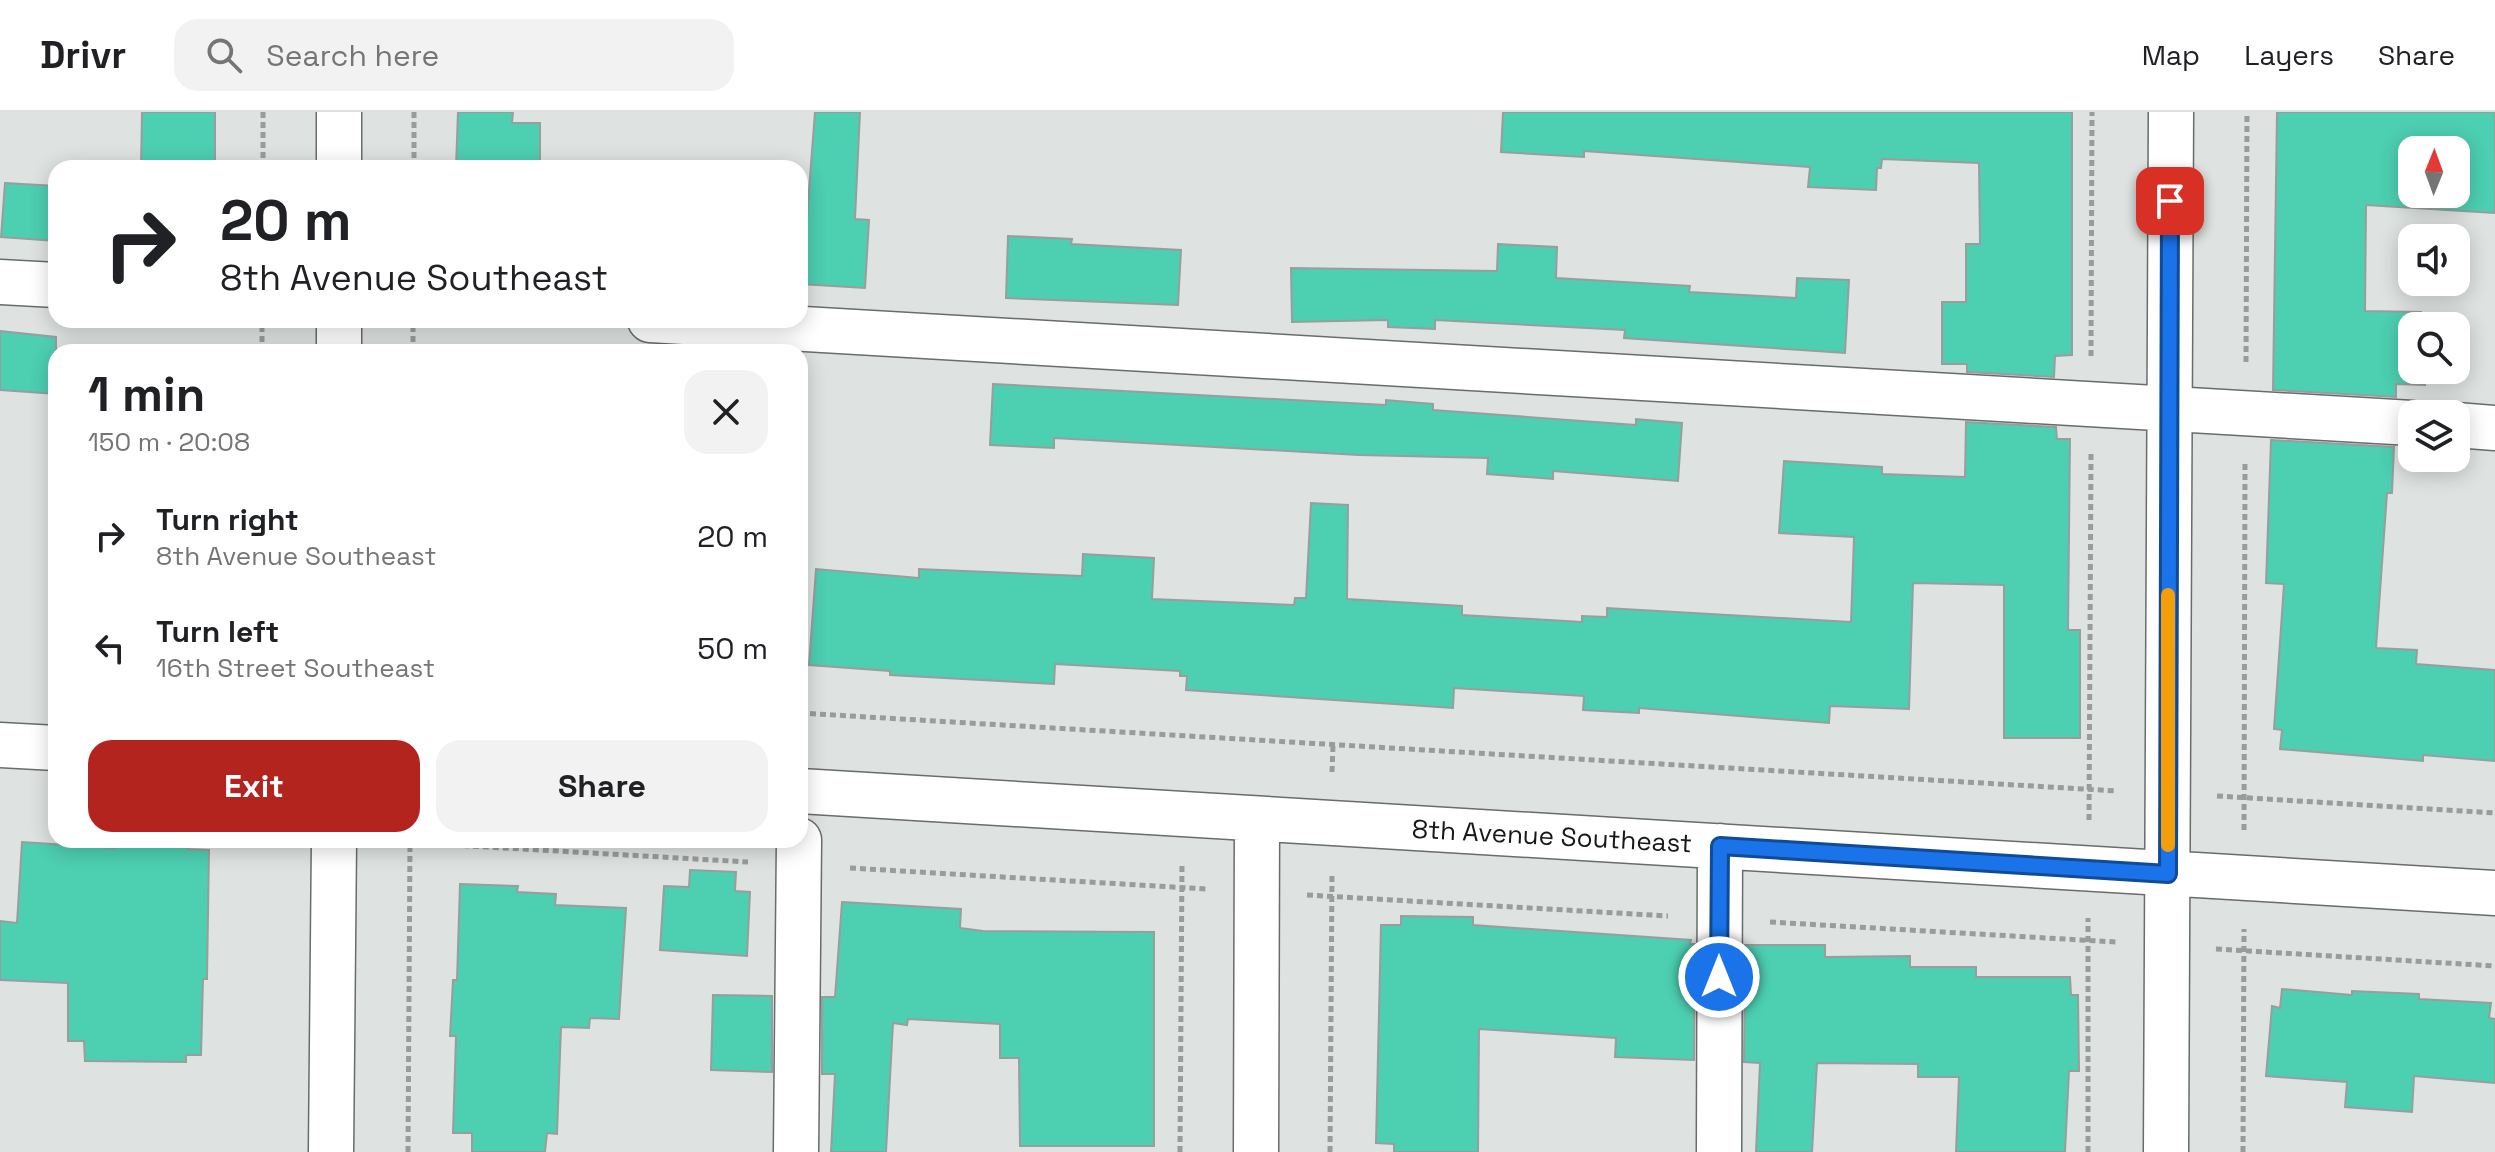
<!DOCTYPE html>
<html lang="en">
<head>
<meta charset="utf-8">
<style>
  :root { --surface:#fff; --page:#f2f2f2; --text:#202124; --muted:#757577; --line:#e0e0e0; --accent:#b3241f }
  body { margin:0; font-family:"Space Grotesk",sans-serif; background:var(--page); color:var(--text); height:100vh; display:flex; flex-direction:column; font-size:30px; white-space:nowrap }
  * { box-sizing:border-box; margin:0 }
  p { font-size:26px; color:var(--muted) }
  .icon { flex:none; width:44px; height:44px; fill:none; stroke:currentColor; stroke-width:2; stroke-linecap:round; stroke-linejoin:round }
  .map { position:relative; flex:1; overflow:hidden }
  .drawer { position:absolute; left:48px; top:232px; width:760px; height:504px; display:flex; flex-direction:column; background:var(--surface); border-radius:24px; box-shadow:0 4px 20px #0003 }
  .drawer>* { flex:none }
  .hud { position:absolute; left:48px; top:48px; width:760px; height:168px; border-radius:24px; box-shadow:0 4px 20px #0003; background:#fff; color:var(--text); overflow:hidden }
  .needle { width:52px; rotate:1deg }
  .buttons { position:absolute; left:2398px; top:24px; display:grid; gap:16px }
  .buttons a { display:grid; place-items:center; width:72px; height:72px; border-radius:16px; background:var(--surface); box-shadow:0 4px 20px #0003; font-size:40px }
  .pin { position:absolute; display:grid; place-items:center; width:68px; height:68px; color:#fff; margin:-34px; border-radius:16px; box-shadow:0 4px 12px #0006 }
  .me { position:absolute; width:88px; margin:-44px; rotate:0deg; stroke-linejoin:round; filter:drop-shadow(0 0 6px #0008) }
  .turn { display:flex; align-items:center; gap:28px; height:168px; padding:0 40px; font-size:36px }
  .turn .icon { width:104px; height:104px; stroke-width:2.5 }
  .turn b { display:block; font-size:56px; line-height:68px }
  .round { display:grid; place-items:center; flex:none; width:84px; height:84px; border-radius:24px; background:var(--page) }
  .summary { display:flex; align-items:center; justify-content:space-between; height:136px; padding:0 40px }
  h1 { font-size:48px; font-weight:700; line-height:60px }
  .action { display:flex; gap:16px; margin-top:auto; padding:16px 40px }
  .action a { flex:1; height:92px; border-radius:24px; background:var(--accent); color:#fff; font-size:32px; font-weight:700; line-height:92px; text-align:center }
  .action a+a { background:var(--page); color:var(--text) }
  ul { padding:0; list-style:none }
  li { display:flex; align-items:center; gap:24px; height:112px; padding:0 40px }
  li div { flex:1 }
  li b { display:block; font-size:30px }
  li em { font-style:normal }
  header { display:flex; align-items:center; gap:48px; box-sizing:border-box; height:112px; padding:0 40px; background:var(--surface); border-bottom:2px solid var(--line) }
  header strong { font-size:38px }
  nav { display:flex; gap:44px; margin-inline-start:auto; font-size:28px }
  .search { width:560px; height:72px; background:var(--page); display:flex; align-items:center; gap:20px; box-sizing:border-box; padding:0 28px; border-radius:24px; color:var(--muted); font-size:30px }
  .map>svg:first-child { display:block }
  .building { fill:#4dcfb1; stroke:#999e9c; stroke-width:2; fill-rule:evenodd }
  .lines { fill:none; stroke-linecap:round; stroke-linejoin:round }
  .minor-casing { stroke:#686c6b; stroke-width:47 }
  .path { stroke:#989c9a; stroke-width:5; stroke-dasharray:6 4; stroke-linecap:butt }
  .minor { stroke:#fff; stroke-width:44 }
  .route-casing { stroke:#114b97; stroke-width:20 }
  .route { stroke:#1a73e8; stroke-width:14 }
  .slow { stroke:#f59e0b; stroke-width:14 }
  .labels { text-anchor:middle; stroke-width:6; stroke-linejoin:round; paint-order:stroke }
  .street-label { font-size:26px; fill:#171818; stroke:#fff }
</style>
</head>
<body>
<header>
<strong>Drivr</strong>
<div class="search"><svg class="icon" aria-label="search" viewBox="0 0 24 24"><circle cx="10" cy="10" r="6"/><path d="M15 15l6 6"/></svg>Search here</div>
<nav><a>Map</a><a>Layers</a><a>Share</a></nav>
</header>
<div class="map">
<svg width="2495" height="1040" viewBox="0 0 2495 1040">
  <rect width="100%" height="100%" fill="#dee3e1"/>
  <path class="building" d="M142,0H215V56H141Z
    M458,0H513L512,11H540V56H456Z
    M815,0H860L855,107L869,108L865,176L800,172V104H807Z
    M1503,0H2072V243L2055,244L2054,265L1967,260V252H1942V190H1966V132H1980L1979,51L1882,47L1881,56H1877L1876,78L1808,75L1810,55L1584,39V45L1501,40Z
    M2277,0H2495V101L2366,93L2365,199L2421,200L2422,214H2412V258H2424L2425,273L2396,272V285L2273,278ZM2412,38H2456V82H2412Z
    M5,71L56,74V129L1,125Z
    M1008,124L1072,127L1071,132L1181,138L1178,193L1006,186Z
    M1498,132L1557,135L1556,166L1690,174L1689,180L1796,186L1797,166L1849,168L1845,241L1624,226L1625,218L1435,208V217L1388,215V208L1292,210L1291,156L1497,159Z
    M0,219L56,225V282L0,278Z
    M993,272L1386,293V288L1433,292V298L1636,313V307L1682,311L1678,369L1553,359V367L1487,362L1488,346L1359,343L1054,326V336L990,333Z
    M1966,310L2056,315L2057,327H2070L2068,518H2080V626H2004V473L1913,471L1909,597L1830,594L1829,611L1639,596V601L1583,598L1584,584L1454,576L1453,596L1186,578L1187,564H1180V559L1055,552L1054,572L890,563V559L809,553L816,457L919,466V457L1082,464L1083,442L1154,446L1152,487L1294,493L1295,486H1306L1311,391L1348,393L1347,487L1462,494V503L1582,510V504L1607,505V496L1851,510L1854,425L1779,421L1784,349L1882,355V362L1965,365Z
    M2271,328L2394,335L2392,381H2387L2376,536L2417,538L2416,552L2495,558V649L2423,643V649L2280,637L2282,618L2274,617L2284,472L2266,471Z
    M116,728H188V737L209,738L207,867H203L201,943H186V950L85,949L84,929H68V871L0,868V809L17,811L22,730L116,736Z
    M690,758L736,760L735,779L750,780L747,844L660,838L664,774L689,775Z
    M460,772L518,774L517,780L556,782L555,793L626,796L619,907L590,906L589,916L561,915L557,1022L547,1021L545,1040H472V1021H453L456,924H450L453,868H457Z
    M842,790L961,797L960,816L983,819L1154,820V1034H1020L1019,946H1000V912L908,907L907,913L893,911L886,1040H831L835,962H822V885H835Z
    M1401,804L1473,805V813L1691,828L1690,832H1695L1694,948L1615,945L1616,926L1479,917L1478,1040H1394V1032L1376,1031L1381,813H1401Z
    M1745,833H1825V845L1910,844V855H1976V865H2070L2071,883H2078L2079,959H2069L2065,1040H1956L1959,965H1918V952L1817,951L1812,1040H1756L1760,951L1744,950Z
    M2282,877L2352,883V879L2419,882V887L2491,891L2489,906L2495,907V971L2414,964L2412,1000L2345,995L2347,970L2266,964L2272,894L2280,896Z
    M713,883L772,884V960L711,958Z"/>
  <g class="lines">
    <g class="minor-casing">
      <path id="minor" d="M339,56V0
        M0,170L56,173
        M650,208L2412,311
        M339,240V208
        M2456,313L2495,316
        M0,633L56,636
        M800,679L2495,781
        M331,1040L334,728
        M796,1040L799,728
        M1256,1040L1257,707
        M1719,1040L1720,734
        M2166,1040L2171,0"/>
    </g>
    <path class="path" d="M263,56V0
      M414,56V0
      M262,240V208
      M413,240V208
      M2091,244L2092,0
      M2246,250L2247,0
      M800,601L2117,679
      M1332,660L1333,633
      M2217,684L2495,701
      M2089,708L2091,342
      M2244,718L2245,352
      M383,729L748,750
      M850,756L1207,777
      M1307,783L1668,804
      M1770,810L2116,830
      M2216,837L2495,854
      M408,1040L410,729
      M1180,1040L1182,751
      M1330,1040L1332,761
      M2088,1040V806
      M2243,1040L2244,817"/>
    <use href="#minor" class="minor"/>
  </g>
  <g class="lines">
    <g class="route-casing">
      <path id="route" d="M1719,865L1720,734L2168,762L2170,89"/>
    </g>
    <use href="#route" class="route"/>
    <path class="slow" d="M2168,733V483"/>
  </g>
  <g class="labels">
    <g class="street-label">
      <text transform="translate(1552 724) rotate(3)" y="9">8th Avenue Southeast</text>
    </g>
  </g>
</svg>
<div class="buttons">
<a><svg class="needle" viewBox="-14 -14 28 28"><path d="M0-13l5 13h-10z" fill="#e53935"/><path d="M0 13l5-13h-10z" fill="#757577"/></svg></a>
<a><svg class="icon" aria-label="sound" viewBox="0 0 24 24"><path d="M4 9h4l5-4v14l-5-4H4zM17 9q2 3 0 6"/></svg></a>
<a><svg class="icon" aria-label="search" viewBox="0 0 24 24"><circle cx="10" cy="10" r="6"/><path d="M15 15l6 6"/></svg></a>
<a><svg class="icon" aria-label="layers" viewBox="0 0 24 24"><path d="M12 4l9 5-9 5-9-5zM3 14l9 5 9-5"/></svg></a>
</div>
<div class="pin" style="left:2170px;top:89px;background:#d93025"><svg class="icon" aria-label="arrive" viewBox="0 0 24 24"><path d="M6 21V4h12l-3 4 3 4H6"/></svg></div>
<svg class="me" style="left:1719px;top:865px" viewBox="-20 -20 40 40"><circle r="17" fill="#1a73e8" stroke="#fff" stroke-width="3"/><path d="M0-11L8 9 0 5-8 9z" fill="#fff"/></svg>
<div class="hud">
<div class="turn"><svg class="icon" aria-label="right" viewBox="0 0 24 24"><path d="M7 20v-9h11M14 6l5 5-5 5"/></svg><div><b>20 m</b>8th Avenue Southeast</div></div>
</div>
<section class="drawer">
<div class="summary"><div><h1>1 min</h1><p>150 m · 20:08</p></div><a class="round"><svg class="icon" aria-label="close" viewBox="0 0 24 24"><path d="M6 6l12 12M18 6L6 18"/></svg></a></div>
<ul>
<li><svg class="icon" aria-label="right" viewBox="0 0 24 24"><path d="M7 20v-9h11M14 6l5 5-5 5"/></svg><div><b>Turn right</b><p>8th Avenue Southeast</p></div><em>20 m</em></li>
<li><svg class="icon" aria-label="left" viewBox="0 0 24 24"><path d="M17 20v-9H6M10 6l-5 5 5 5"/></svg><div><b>Turn left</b><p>16th Street Southeast</p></div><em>50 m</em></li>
</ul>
<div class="action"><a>Exit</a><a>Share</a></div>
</section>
</div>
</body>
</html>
